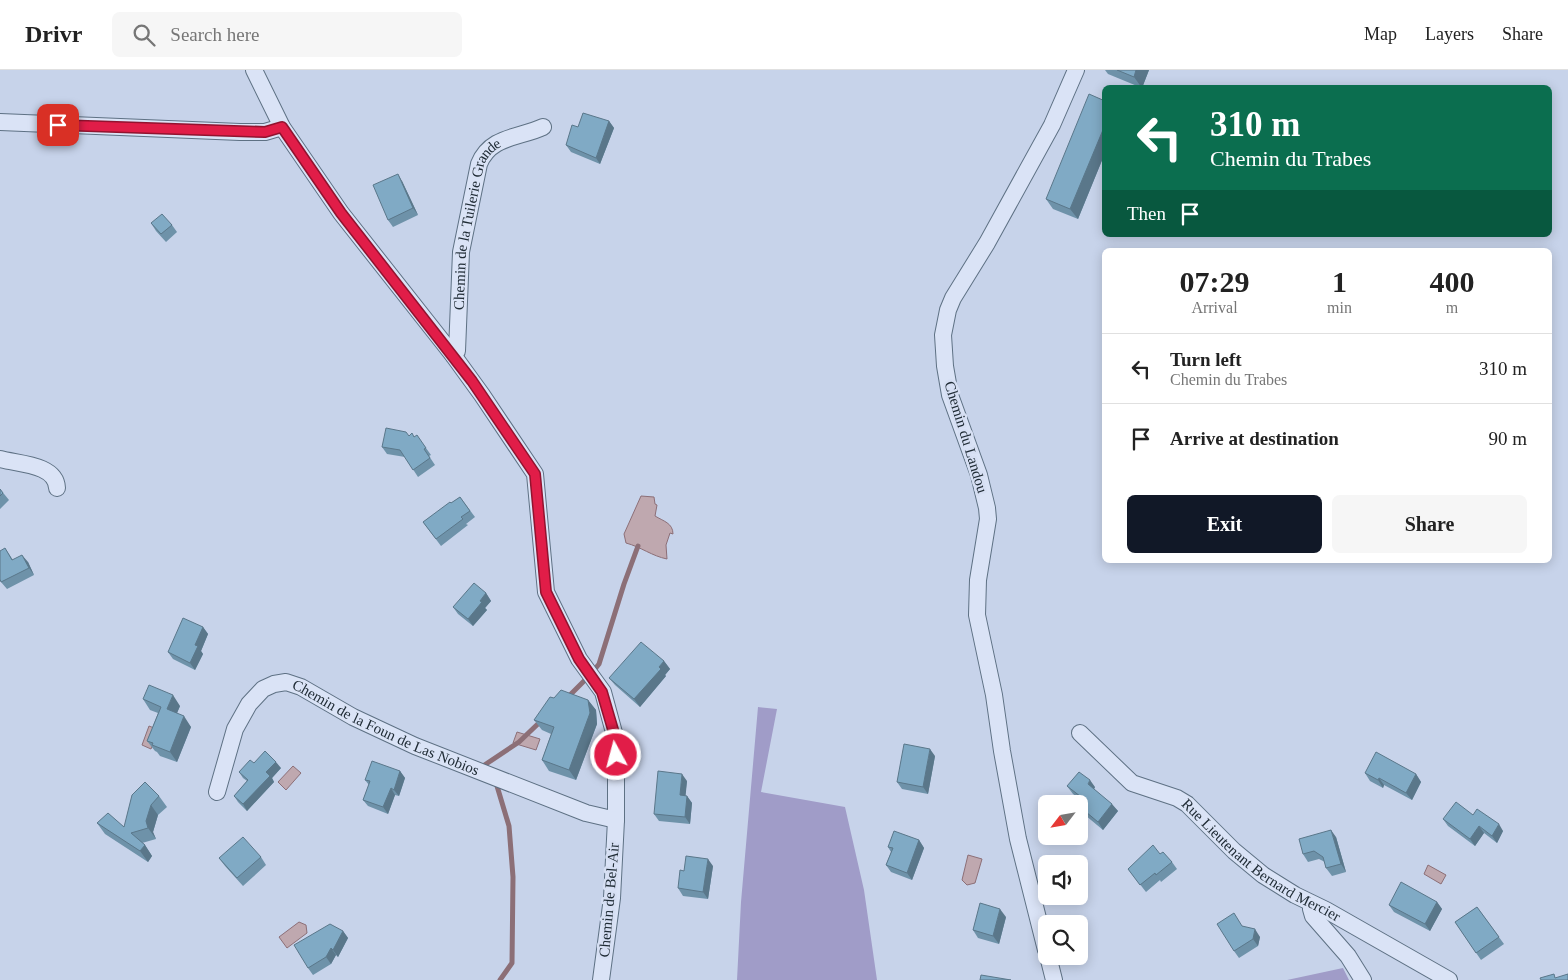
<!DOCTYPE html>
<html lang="en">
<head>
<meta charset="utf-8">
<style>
  :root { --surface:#fff; --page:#f6f6f6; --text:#222; --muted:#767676; --line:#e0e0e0; --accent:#111827 }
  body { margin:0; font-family:"Times New Roman",serif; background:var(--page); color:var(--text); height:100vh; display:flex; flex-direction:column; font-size:19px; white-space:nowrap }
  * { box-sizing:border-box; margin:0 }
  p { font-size:16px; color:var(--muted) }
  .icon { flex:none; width:28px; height:28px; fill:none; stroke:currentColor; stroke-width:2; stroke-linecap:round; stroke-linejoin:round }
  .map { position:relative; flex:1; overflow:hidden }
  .panel { position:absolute; left:1102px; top:178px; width:450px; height:315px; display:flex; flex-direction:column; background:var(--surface); border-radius:8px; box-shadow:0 2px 12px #0003 }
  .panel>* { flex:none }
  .banner { position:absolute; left:1102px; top:15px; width:450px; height:152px; border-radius:8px; box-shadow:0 2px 12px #0003; background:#0b6e4f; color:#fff; overflow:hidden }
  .needle { width:32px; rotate:239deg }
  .tools { position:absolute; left:1038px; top:725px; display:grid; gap:10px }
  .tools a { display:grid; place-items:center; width:50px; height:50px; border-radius:8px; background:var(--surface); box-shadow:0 2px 12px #0003; font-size:25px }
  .pin { position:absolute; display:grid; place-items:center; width:42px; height:42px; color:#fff; margin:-21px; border-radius:10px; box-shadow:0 2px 8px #0006 }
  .me { position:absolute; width:55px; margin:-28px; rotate:353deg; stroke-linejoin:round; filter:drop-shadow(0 0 4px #0008) }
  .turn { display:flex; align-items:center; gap:18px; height:105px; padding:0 25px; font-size:22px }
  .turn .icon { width:65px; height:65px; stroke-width:2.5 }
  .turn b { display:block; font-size:35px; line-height:42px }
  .then { display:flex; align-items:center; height:48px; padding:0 25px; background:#0003; gap:10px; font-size:19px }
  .eta { display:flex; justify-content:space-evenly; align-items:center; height:85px; text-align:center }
  .eta b { font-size:30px; font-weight:700; line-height:35px }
  .primary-button { display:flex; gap:10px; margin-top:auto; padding:10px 25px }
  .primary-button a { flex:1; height:58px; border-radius:8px; background:var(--accent); color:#fff; font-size:20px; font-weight:700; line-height:58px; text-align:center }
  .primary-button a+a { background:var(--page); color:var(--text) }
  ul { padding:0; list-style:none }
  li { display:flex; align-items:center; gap:15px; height:70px; padding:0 25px; border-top:1px solid var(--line) }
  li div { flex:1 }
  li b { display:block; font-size:19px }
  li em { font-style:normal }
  header { display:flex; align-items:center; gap:30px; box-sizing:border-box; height:70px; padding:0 25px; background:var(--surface); border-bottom:1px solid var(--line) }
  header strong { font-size:24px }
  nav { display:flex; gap:28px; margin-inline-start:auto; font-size:18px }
  .search { width:350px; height:45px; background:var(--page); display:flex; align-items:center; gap:12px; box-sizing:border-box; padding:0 18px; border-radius:8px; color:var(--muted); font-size:19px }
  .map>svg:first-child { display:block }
  .green { fill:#a09cc8 }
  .water { fill:#bfa8af; stroke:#8c6f77 }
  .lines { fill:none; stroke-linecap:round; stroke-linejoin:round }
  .stream { stroke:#8c6f77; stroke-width:5 }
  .minor-casing { stroke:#5e7184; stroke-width:18 }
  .minor { stroke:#dae3f6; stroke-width:16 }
  .wall { fill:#6e92a9 }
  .shaded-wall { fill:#5a778a }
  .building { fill:#80aac5; stroke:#5a778a }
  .route-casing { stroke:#92132f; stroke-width:12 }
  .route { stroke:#e11d48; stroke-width:9 }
  .labels { text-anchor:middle; stroke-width:5; stroke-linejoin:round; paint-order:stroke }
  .street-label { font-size:15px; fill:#202c36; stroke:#d6dff3 }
</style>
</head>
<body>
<header>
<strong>Drivr</strong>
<div class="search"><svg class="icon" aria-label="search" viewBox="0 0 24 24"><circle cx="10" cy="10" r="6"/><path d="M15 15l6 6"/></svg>Search here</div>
<nav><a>Map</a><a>Layers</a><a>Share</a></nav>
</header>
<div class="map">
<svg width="1568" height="910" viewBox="0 0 1568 910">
  <rect width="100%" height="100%" fill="#c7d3ea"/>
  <path class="green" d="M758,637L777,639L761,722L845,737L864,820L877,910H737L741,832Z
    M1343,898L1349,910H1287Z"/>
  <path class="water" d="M641,426L654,427L655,434L657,435L655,446C663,451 673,453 673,464L670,463L666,475L667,489C652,486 641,477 626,473L624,464Z
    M149,656L159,660L151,679L142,675Z
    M517,662L540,669L536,680L513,673Z
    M293,696L301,703L286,720L278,712Z
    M968,785L982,789L975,813L967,815L962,810Z
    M1428,795L1446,805L1441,814L1424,804Z
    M299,852L306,855L307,863L287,878L279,867Z"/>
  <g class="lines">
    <path class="stream" d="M595,599L599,594L624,514L638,476
      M567,628L586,609
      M483,696L519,672L542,650
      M497,716L509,756L513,807L512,893L500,910"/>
    <g class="minor-casing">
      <g id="minor">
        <path d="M254,0L282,57L341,143L453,285L482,325L535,404L546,522L579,589L603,622L616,670V750L612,828L601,910"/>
        <path d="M0,52L240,62H265L282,57"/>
        <path id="s1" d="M453,285L457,281L461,182L479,94C490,66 519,68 543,57"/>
        <path d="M0,389C18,394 56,394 57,418"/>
        <path id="s2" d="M1080,663L1132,713L1177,728L1187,734L1234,781L1263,805L1295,825L1326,840L1449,910"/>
        <path id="s3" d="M217,722L235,659L249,634L263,619L274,614L286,612L301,617L353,647L415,676L586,743L616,750"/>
        <path d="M1314,835L1311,839L1313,846L1348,886L1363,910"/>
        <path d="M1046,880L1018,769L1002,681L994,625L977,545L978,510L988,449L987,438L979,405L950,325L945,296L943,265L948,240L953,228L987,173L1052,55L1076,0"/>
        <path d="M1048,886L1054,910"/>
      </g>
    </g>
    <use href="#minor" class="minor"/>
  </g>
  <path class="wall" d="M1105,0H1149L1142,18L1108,4Z
    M1105,31V83L1078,149L1053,139L1046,129Z
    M609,51L614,58L600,94L571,82L566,75L578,57Z
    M402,111L418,145L393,157L388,150Z
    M151,153L172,155L177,162L166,172L156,161Z
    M409,366L414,367L426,378L431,385L429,386L435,395L418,407L405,387L387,384L382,377Z
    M0,419L9,430L0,439Z
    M460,427L475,447L466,454L468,455L441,476L423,452Z
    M5,478L13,490L28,492L34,505L7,519L1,512Z
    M486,523L491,531L485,538L487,540L473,556L458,544L453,537Z
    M203,557L208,564L201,581L203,584L195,600L173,589L168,582Z
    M664,591L670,599L665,605L666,606L640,637L615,615L609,608Z
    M554,628L588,630L596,640L597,654L576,710L549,701L542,690L551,664L542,660L534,650Z
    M143,629L180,636L177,643L191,657L177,692L160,686L157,682L155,681L147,671L158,643L150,640Z
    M935,686L928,724L902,719L897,712Z
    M254,693L281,698L272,708L274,712L247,741L238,732L234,726L247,711L243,708L239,702Z
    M400,701L405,708L399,726L395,725L388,744L368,736L363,730L369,715L365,710Z
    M1365,703L1416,704L1421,712L1412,730L1384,715L1383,718L1370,711Z
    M687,711L685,726H687L692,733L690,754L659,751L654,744Z
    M1067,716L1095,717L1094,719L1118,741L1103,760L1085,745L1080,737L1084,732L1073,724Z
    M159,726L167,737L158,745L153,762L156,769L142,773L145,775L152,786L148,792L105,764L97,753L124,757Z
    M1473,745L1503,761L1497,773L1484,763L1475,776L1448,756L1443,749Z
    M1336,767L1346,802L1332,806L1326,798L1325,792L1319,789L1308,792L1303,784Z
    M919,770L924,778L912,810L891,802L886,795L891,782L888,777Z
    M1160,784L1172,792L1177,799L1161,812L1160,810L1146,822L1128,799Z
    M261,787L266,795L243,816L225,796L219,788Z
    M713,796L708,829L683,826L678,818L684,801Z
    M1437,832L1442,839L1430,861L1394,842L1389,835Z
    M1477,837L1504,874L1481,890L1455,852Z
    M1006,847L999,874L978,868L973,860Z
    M1242,856L1260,867L1258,876L1239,888L1234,881Z
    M343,861L348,868L338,887L336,885L331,894L313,905L308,898Z"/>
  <path class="shaded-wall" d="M1136,0H1149L1142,18L1134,7Z
    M609,51L614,58L600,94L596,88Z
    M1105,55V83L1078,149L1070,139Z
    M398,104L402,111L418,145L413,138Z
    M22,485L28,492L34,505L29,498Z
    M486,523L491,531L485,538L487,540L473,556L468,549L480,531Z
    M203,557L208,564L201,581L203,584L195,600L190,593L195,575Z
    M664,591L670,599L665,605L666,606L640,637L634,629Z
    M173,625L180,636L174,650L167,639Z
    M588,630L596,640L597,654L576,710L569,700Z
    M184,646L191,657L177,692L170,682Z
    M930,679L935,686L928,724L923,717Z
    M276,692L281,698L272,708L274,712L247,741L243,734L266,702Z
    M400,701L405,708L399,726L394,720Z
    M682,704L687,711L685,732L680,725Z
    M1416,704L1421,712L1412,730L1406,723Z
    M1379,708L1384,715L1383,718L1378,710Z
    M1090,710L1095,717L1093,721L1088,714Z
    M391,718L395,725L388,744L383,737Z
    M687,726L692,733L690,754L685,747Z
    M1112,734L1118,741L1103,760L1098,752Z
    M151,735L158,745L153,762L156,769L148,758L146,751Z
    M1499,754L1503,761L1497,773L1492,766Z
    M1479,756L1484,763L1475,776L1470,769Z
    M1331,760L1336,767L1346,802L1341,794Z
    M919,770L924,778L912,810L907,803Z
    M145,775L152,786L148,792L140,781Z
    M708,789L713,796L708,829L703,822Z
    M1437,832L1442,839L1430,861L1425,854Z
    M1000,839L1006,847L999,874L993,866Z
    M1255,859L1260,867L1258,876L1253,869Z
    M343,861L348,868L338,887L333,880Z
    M331,878L336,885L331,894L326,887Z"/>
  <path class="building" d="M1117,0H1136L1134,7Z
    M1089,24L1105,31V55L1070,139L1046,129Z
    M583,43L609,51L596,88L566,75L572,55L578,57Z
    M398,104L413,138L388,150L373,115Z
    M162,144L172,155L161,164L151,153Z
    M386,358L406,362L409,366L412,363L414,367L417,365L426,378L424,379L430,388L413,400L400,380L382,377Z
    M0,419L3,423L0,426Z
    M460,427L470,441L461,447L463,449L436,469L423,452L450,432L451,433Z
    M5,478L12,490L22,485L29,498L1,512L0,509V481Z
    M474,513L486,523L480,531L482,532L468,549L453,537Z
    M183,548L203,557L195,575L198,576L190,593L168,582Z
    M641,572L664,591L659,597L661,599L634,629L609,608Z
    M149,615L173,625L167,639L184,646L170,682L152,675L153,673L147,671L161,637L143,629Z
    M561,620L588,630L590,643L569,700L542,690L554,657L534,650L550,627L554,628Z
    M904,674L930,679L923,717L897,712Z
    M265,681L276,692L266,702L270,706L243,734L234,726L248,710L239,702L250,690L254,693Z
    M1376,682L1416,704L1406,723L1379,708L1378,710L1365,703Z
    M372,691L400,701L394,720L391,718L383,737L363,730L370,711L365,710Z
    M658,701L682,704L680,725L687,726L685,747L654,744Z
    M1079,702L1090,710L1088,714L1112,734L1098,752L1080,737L1085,730L1067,716Z
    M145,712L159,726L151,735L146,751L148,758L131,763L145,775L140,781L97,753L108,743L124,757L132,725Z
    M1456,732L1473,745L1477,739L1499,754L1492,766L1479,756L1470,769L1443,749Z
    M1331,760L1341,794L1326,798L1323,787L1314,781L1303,784L1299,769Z
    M894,761L919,770L907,803L886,795L893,778L888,777Z
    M243,767L261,787L237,808L219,788Z
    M1153,775L1160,784L1163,782L1172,792L1156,805L1155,803L1140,815L1128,799Z
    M686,786L708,789L703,822L678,818L680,800L684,801Z
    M1401,812L1437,832L1425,854L1389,835Z
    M980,833L1000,839L993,866L973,860Z
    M1477,837L1499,867L1476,883L1455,852Z
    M1234,843L1242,856L1255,859L1253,869L1234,881L1217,854Z
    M330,854L343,861L333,880L331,878L326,887L308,898L294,875Z
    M1554,904L1555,908L1568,904V910H1541L1540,908Z
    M981,905L1011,910H980Z"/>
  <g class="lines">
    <g class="route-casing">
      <path id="route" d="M58,55L265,62L282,57L341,143L472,311L535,404L546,522L579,589L602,622L616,670V685"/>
    </g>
    <use href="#route" class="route"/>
  </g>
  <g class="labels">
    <g class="street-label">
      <text dy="5" stroke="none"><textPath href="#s1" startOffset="136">Chemin de la Tuilerie Grande</textPath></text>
      <text transform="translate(966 367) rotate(73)" y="5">Chemin du Landou</text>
      <text dy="5" stroke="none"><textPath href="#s3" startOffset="249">Chemin de la Foun de Las Nobios</textPath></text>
      <text dy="5" stroke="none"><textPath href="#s2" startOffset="225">Rue Lieutenant Bernard Mercier</textPath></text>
      <text transform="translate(609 830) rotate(-85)" y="5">Chemin de Bel-Air</text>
    </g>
  </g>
</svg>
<div class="tools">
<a><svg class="needle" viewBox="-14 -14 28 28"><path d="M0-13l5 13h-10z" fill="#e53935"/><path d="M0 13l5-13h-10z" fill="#767676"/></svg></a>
<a><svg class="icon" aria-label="sound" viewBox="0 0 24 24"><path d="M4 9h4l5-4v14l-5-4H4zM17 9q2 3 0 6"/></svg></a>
<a><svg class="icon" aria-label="search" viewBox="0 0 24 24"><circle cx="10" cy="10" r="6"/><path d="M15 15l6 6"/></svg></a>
</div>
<div class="pin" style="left:58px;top:55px;background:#d93025"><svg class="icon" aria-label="arrive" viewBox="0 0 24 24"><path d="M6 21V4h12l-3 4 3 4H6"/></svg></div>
<svg class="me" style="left:616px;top:685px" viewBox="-20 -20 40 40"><circle r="17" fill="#e11d48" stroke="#fff" stroke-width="3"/><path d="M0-11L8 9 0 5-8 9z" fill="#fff"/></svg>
<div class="banner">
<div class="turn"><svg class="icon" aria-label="left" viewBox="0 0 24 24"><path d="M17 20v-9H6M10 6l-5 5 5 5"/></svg><div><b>310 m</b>Chemin du Trabes</div></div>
<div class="then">Then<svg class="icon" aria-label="arrive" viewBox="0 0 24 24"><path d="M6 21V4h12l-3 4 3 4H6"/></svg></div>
</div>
<section class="panel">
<div class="eta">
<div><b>07:29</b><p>Arrival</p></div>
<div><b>1</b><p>min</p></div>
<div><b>400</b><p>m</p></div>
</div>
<ul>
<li><svg class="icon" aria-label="left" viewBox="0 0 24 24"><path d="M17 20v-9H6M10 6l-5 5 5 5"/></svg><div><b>Turn left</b><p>Chemin du Trabes</p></div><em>310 m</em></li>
<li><svg class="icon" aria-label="arrive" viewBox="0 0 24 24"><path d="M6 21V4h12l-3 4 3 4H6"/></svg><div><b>Arrive at destination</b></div><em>90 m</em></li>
</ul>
<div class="primary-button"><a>Exit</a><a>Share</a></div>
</section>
</div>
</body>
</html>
